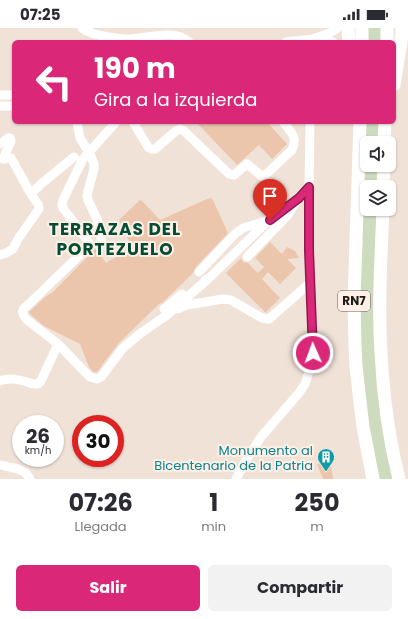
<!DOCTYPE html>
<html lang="es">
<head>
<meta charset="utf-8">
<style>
  :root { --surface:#fff; --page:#f2f2f3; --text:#2b2b33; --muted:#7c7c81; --accent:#db2777 }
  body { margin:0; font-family:Poppins,sans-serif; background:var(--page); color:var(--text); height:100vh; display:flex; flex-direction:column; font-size:15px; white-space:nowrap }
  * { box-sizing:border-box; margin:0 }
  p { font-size:13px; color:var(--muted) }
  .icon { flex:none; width:22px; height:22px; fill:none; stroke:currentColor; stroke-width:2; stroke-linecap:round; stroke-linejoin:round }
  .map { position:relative; height:451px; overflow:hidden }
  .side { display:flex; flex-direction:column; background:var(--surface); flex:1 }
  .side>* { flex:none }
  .guide { position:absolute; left:12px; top:12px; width:384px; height:84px; border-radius:6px; box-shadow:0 1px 3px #0004; background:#db2777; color:#fff; overflow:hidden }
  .controls { position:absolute; left:360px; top:108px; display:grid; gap:8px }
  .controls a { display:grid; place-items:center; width:36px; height:36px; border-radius:6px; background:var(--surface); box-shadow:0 1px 3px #0004; font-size:20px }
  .speed { position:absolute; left:12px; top:387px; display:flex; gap:8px; font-size:20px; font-weight:700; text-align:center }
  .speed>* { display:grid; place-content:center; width:52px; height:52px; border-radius:50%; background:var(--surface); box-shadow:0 1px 3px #0004; line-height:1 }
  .speed small { font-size:10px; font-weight:400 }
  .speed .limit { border:6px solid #d22; background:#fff; color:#111 }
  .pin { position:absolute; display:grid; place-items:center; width:34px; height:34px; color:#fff; margin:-41px -17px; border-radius:50% 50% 50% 0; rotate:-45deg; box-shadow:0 0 4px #0007 }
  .pin .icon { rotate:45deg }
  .me { position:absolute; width:44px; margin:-22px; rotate:358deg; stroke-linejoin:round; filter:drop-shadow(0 0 3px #0008) }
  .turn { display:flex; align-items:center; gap:14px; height:84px; padding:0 16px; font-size:18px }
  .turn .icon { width:52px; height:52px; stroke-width:2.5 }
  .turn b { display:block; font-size:28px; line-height:34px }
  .eta { display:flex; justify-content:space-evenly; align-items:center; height:68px; text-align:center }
  .eta b { font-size:24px; font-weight:700; line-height:28px }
  .button { display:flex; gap:8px; margin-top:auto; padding:8px 16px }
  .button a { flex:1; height:46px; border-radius:6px; background:var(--accent); color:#fff; font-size:16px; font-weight:700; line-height:46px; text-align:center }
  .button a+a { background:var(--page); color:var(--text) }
  .status { display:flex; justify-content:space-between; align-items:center; height:28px; padding:0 20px; background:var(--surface); direction:ltr }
  .status svg { height:11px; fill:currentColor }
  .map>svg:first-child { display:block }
  .green { fill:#cfdbbf }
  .building { fill:#ecc6ac }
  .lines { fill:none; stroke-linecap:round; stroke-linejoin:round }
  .minor { stroke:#fff; stroke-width:9 }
  .highway { stroke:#fff; stroke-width:13 }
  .route-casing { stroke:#8e194d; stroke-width:10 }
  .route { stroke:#db2777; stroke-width:7 }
  .labels { text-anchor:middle; stroke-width:4; stroke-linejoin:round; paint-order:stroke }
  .shield { fill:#fef0e6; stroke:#625a55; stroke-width:1 }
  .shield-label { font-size:12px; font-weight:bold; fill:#1f1a17 }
  .culture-label { font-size:13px; fill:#0d838f; stroke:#fef0e6; text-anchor:end }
  .district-label { font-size:17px; font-weight:bold; letter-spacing:1px; fill:#024d33; stroke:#fef0e6 }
</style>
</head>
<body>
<div class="status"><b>07:25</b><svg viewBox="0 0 49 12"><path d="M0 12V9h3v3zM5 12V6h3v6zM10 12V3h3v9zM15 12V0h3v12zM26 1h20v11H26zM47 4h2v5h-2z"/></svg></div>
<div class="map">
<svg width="408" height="451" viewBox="0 0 408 451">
  <rect width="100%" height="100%" fill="#f1e2d8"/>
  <path class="green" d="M365,0H384V14H365Z
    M364,94H382L381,115H367V137H380V159H367V181H379L377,243L396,451H377L372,432L360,316V250Z"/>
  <path class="building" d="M196,94H267L287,116L272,131L259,117L237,137Z
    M211,170L213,172L228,205L195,240L193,245L162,275L159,276L118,316L97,344H93L89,339L80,316L44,298L29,285V284L45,269L54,263L96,220L106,235L132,219L119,192L140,172L142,173L160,192L207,171Z
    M270,214L282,226L287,219L295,223L299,230L287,231L296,240L280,256L268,244L262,251L280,270L266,284H265L226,245L241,230L243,234L248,235L258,245L264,239L255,230Z
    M317,436L331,437L333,451H323Z"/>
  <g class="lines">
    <path class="minor" d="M82,0C88,5 95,6 103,8C111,9 119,11 128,11C145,11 175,0 189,14
      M315,10L330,5L338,0
      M286,14L313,11L333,14
      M0,67H14
      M0,78H14
      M77,94L80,110L90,126L94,136V141L88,163L87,168L88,172L97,191L102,215
      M133,94L148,119L151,121H155L177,102L180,101L183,102L229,146L234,147L247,136L263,149L292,122C298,109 291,104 283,94
      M0,116L8,110H10L11,113L3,131H5L9,130H11L31,166L38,176L39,181L18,211L13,221L6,225L0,227
      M31,166L41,156L74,129
      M247,229L287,188L296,174
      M199,244L235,206L243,200L270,192L299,169L309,159
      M205,252L209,250L267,194
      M164,281L182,266
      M178,281L187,277L223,271L231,272L262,290L269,291L310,255
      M58,316L90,349L97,351L101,349L123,320L141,305L167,287L209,250
      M0,353C11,348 23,353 34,356H38L41,353L58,316L26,291C21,284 21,282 28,277L88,219L89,216L88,213L63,180L62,177L63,172L83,131L116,94
      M0,437L18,441L26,445L30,451
      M236,451L246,432L261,409L299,365L305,356L309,344L313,325L309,222V159L310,94"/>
    <path class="highway" d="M348,0L349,14
      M362,14V0
      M387,14V0
      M399,22L402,7V0
      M394,57L401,14
      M360,94L354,272L355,317L356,339L363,399L373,451
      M384,115L385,94
      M383,159L384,137
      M383,181C381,229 378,277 381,324C383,366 389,411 399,451"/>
  </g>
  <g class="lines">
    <g class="route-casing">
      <path id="route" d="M270,192L299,170L309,159V222L313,325"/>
    </g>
    <use href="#route" class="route"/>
  </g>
  <defs>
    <g id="building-pin" transform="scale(0.9)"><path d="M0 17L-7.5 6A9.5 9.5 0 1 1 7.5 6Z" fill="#0f9aa8" stroke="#fef0e6"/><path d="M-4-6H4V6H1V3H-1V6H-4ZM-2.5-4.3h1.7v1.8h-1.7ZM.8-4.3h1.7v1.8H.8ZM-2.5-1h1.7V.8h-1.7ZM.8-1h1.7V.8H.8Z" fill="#fff"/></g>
  </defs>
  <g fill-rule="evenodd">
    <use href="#building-pin" x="326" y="429"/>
  </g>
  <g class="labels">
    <rect class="shield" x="338" y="263" width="32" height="20" rx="3"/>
    <g class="shield-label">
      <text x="354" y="277">RN7</text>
    </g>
    <g class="culture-label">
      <text x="313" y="427">Monumento al<tspan x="313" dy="15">Bicentenario de la Patria</tspan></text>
    </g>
    <g class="district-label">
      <text x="115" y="207">TERRAZAS DEL<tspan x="115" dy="20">PORTEZUELO</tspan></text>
    </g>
  </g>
</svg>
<div class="controls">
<a><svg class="icon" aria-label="sound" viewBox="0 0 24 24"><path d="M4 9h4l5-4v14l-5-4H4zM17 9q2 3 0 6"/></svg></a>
<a><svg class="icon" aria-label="layers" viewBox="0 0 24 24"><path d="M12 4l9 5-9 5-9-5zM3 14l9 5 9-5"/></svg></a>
</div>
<div class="speed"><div>26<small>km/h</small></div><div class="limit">30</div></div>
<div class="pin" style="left:270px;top:192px;background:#d93025"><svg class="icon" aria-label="arrive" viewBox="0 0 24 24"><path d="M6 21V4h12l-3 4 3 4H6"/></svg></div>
<svg class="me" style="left:313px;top:325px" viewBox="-20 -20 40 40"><circle r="17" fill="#db2777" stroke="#fff" stroke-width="3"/><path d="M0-11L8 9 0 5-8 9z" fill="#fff"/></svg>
<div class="guide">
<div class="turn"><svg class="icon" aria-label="left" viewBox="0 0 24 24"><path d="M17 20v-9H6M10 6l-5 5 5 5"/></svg><div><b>190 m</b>Gira a la izquierda</div></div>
</div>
</div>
<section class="side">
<div class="eta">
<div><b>07:26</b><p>Llegada</p></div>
<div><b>1</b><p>min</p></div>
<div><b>250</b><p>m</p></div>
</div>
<div class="button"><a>Salir</a><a>Compartir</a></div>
</section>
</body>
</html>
